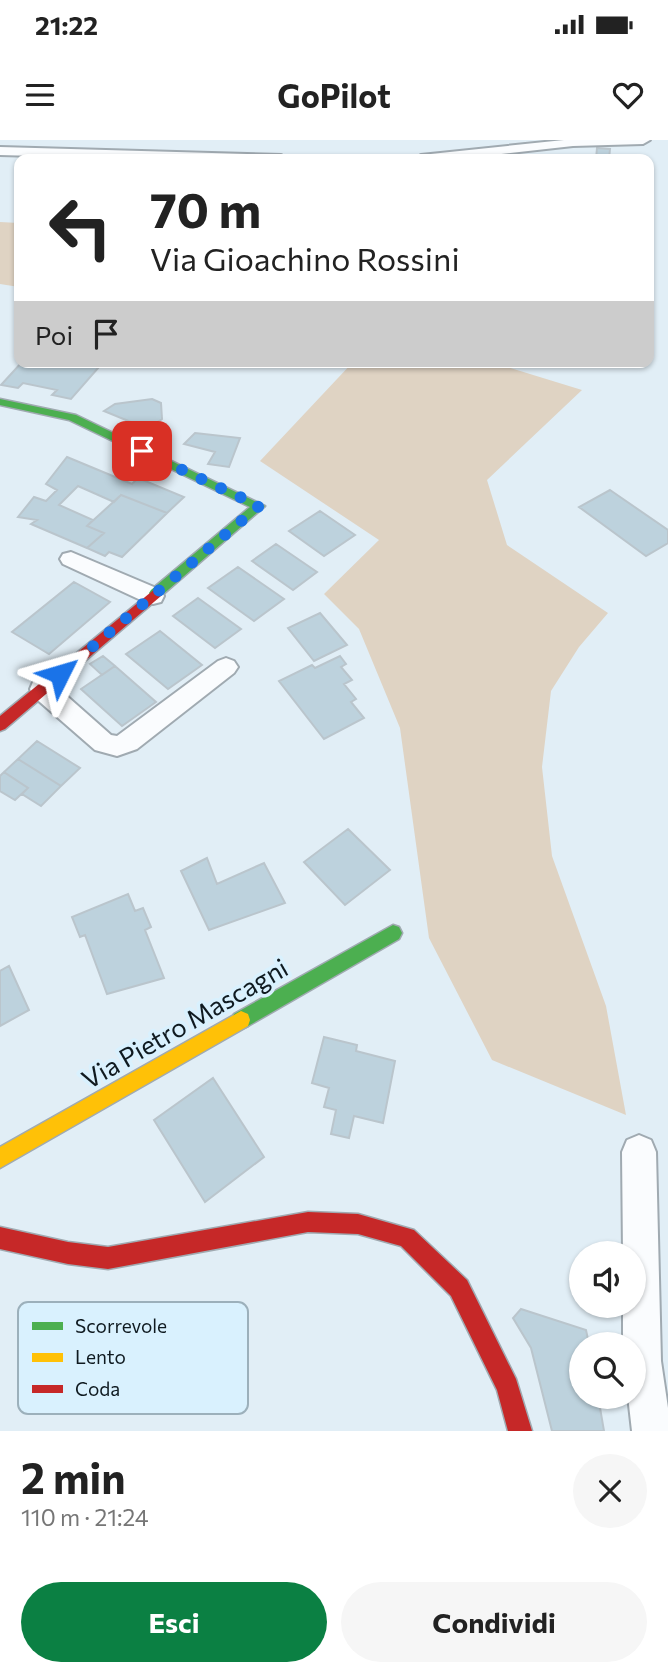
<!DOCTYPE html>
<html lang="it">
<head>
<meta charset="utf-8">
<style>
  :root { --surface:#fff; --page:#f6f6f6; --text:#222; --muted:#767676; --accent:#0b8043 }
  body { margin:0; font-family:Commissioner,sans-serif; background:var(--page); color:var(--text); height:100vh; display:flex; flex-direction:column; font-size:26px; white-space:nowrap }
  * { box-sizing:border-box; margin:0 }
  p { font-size:23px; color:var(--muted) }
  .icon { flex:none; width:38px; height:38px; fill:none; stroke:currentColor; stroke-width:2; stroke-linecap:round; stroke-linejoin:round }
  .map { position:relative; height:1291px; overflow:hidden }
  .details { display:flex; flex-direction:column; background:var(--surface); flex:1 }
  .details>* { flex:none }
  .top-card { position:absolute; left:14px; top:14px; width:640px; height:214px; border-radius:14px; box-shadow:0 2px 5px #0004; background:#fff; color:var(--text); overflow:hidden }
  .tools { position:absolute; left:569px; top:1101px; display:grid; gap:14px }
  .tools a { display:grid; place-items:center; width:77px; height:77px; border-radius:50%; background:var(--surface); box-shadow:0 2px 5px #0004; font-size:35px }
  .pin { position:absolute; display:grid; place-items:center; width:60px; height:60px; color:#fff; margin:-30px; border-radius:14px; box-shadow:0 4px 10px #0006 }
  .me { position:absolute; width:77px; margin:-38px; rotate:50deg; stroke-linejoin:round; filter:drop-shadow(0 0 5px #0008) }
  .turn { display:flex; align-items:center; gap:24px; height:147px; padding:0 21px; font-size:32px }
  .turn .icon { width:91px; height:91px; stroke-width:2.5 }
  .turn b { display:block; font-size:49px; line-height:60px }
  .then { display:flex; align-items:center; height:66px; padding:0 21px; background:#0003; gap:14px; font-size:26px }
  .round { display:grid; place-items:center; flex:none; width:74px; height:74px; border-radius:37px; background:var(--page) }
  .overview { display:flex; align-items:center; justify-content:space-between; height:119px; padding:0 21px }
  h1 { font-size:42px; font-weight:700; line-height:52px }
  .primary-button { display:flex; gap:14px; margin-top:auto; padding:14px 21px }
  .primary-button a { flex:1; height:80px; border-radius:42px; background:var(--accent); color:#fff; font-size:28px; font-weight:700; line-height:80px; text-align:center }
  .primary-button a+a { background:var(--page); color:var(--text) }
  .status { display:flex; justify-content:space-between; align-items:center; height:49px; padding:0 35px; background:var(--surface); direction:ltr }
  .status svg { height:19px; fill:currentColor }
  header { display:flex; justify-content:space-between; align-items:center; height:91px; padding:0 21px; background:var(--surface); font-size:32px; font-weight:700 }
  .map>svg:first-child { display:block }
  .green { fill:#dfd3c3 }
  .building { fill:#bdd2dd; stroke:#bac5cc; stroke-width:2 }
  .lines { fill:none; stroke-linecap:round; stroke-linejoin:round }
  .street-casing { stroke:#a0aab1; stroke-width:4 }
  .fast-casing { stroke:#a0aab1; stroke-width:3 }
  .slow-casing { stroke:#a0aab1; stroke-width:3 }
  .jam-casing { stroke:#a0aab1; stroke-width:3 }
  .street { fill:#fafcfe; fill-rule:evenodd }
  .fast { fill:#4caf50; fill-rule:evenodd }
  .slow { fill:#ffc107; fill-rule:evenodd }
  .jam { fill:#c62828; fill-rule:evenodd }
  .route { stroke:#1a73e8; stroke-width:12; stroke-dasharray:0 21.6 }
  .labels { text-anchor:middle; stroke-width:7; stroke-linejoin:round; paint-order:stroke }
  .street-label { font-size:26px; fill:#0f1a20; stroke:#d9f1fe }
  .key { fill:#d9f1fe; stroke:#9cb0bb; stroke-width:2 }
  .key-label { font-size:19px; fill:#0f1a20 }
</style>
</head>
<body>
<div class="status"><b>21:22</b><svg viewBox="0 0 49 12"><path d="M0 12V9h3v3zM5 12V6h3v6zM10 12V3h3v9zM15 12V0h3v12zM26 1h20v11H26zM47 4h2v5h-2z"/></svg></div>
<header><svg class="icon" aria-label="menu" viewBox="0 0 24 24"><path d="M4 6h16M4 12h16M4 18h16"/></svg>GoPilot<svg class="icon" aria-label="heart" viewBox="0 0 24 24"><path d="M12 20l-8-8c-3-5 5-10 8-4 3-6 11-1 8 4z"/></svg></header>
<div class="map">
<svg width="668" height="1291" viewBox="0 0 668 1291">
  <rect width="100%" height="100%" fill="#e1eef6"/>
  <path class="green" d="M0,82L19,83V147L0,144Z
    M353,222H491L582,250L487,340L507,405L608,473L579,507L551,551L542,627L552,716L606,866L626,975L492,920L429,798L400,588L359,489L324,454L379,400L260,321Z"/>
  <path class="building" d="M597,8L610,9L609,19H596Z
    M22,222H60L99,227L71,259L52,255L57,250L23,243L18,248L1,245Z
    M152,259L161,263L162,279L148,289L104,271L115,264Z
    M195,293L240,298L229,327L208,324L215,312L184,304Z
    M67,317L132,344L138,338L184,357L167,373L121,355L114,362L78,346L59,365L93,380L87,386L104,393L87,408L31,384L37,380L18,377L34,357L46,361L57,350L46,344Z
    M610,350L668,390V403L646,416L579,367Z
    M121,355L167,373L122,417L109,412L105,416L87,408L104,393L87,386Z
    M320,371L355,395L324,416L289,391Z
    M276,404L317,432L293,450L252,421Z
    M238,427L284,459L254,481L208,448Z
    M74,442L110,462L49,514L12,492Z
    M198,458L241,489L215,508L173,476Z
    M320,473L347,505L314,521L288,488Z
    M160,491L202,525L168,549L126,514Z
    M103,516L115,526L102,535L90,524Z
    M340,516L346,524L341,527L352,540L344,544L356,559L351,562L364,578L324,599L279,541L312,525L315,528Z
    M115,526L156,562L122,586L81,549Z
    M37,601L80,628L61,646L18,619Z
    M18,619L61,646L41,666L22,654L28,648L4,632Z
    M4,632L28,648L15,660L0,651V636Z
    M348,689L390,730L345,765L304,722Z
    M207,718L217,744L264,723L285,763L209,790L181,731Z
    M128,754L135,771L143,768L151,787L145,790L164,838L107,854L85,795L80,797L72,777Z
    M9,826L29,870L0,886V831Z
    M324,897L357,905L356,911L395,921L383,983L354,976L349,998L331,994L336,970L324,967L329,948L312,943Z
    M213,938L264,1017L205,1062L154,980Z
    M521,1169L586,1190L589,1204H581V1256H598L604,1291H552L531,1208L513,1178Z"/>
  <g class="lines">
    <g class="street-casing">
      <path id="street" d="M564,0H650L643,4L573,6L458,19H414L421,15Z
        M0,7L281,15L288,19H145L0,15Z
        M71,412L161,450L164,456L161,462L153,464L145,462L63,424L60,419L63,414Z
        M226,518L234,521L238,527L234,533L137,609L117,616L95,610L33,556L30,549L33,542L42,540L51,542L111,595L117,596L218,521Z
        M639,995L651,1000L656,1012L661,1221L668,1268V1291H632L628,1256H634V1204H623V1166H634V1113H623L622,1012L627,1000Z"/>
    </g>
    <g class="fast-casing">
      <path id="fast" d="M0,259L76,275L265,366L161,456H151L149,453L151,450L250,367L69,280L0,265Z
        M393,785L399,787L402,793L399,799L248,886L241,889L234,886L232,880L234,874Z"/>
    </g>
    <g class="slow-casing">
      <path id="slow" d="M241,871L248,874L250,880L248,886L0,1028V1007Z"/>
    </g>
    <g class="jam-casing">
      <path id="jam" d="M156,448L163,453L161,456L5,589L0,591V576Z
        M308,1072L358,1074L414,1090L467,1140L516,1239L532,1291H508L497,1250L451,1156L401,1106L358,1094L308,1092L108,1129L68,1124L0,1109V1087L68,1102L108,1107Z"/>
    </g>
    <use href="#street" class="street"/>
    <use href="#fast" class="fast"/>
    <use href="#slow" class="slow"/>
    <use href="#jam" class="jam"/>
  </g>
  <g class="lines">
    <path class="route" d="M60,534L259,366L142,311"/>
  </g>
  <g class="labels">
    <g class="street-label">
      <text transform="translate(185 884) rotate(-30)" y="9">Via Pietro Mascagni</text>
    </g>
  </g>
  <rect x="18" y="1162" width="230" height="112" rx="10" class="key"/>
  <rect x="32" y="1182" width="31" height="8" fill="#4caf50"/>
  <rect x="32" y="1213" width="31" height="9" fill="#ffc107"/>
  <rect x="32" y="1245" width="31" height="8" fill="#c62828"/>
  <g class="key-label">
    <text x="75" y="1193">Scorrevole</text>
    <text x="75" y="1224">Lento</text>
    <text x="75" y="1256">Coda</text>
  </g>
</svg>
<div class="tools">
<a><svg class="icon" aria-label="sound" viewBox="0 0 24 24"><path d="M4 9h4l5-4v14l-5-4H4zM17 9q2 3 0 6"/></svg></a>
<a><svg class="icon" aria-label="search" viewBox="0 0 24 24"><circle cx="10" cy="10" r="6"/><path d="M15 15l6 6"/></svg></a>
</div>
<div class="pin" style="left:142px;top:311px;background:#d93025"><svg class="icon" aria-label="arrive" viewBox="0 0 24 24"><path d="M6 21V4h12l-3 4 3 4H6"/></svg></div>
<svg class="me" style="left:60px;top:534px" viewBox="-20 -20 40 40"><path d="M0-17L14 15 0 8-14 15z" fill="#1a73e8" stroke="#fff" stroke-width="4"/></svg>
<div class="top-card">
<div class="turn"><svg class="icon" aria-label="left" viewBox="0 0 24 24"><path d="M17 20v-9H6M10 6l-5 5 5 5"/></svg><div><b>70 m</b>Via Gioachino Rossini</div></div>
<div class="then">Poi<svg class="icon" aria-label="arrive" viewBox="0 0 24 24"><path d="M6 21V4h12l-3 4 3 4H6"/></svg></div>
</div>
</div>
<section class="details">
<div class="overview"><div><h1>2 min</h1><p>110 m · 21:24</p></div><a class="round"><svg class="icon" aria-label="close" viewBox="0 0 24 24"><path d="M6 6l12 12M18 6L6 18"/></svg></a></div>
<div class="primary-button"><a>Esci</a><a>Condividi</a></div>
</section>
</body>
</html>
